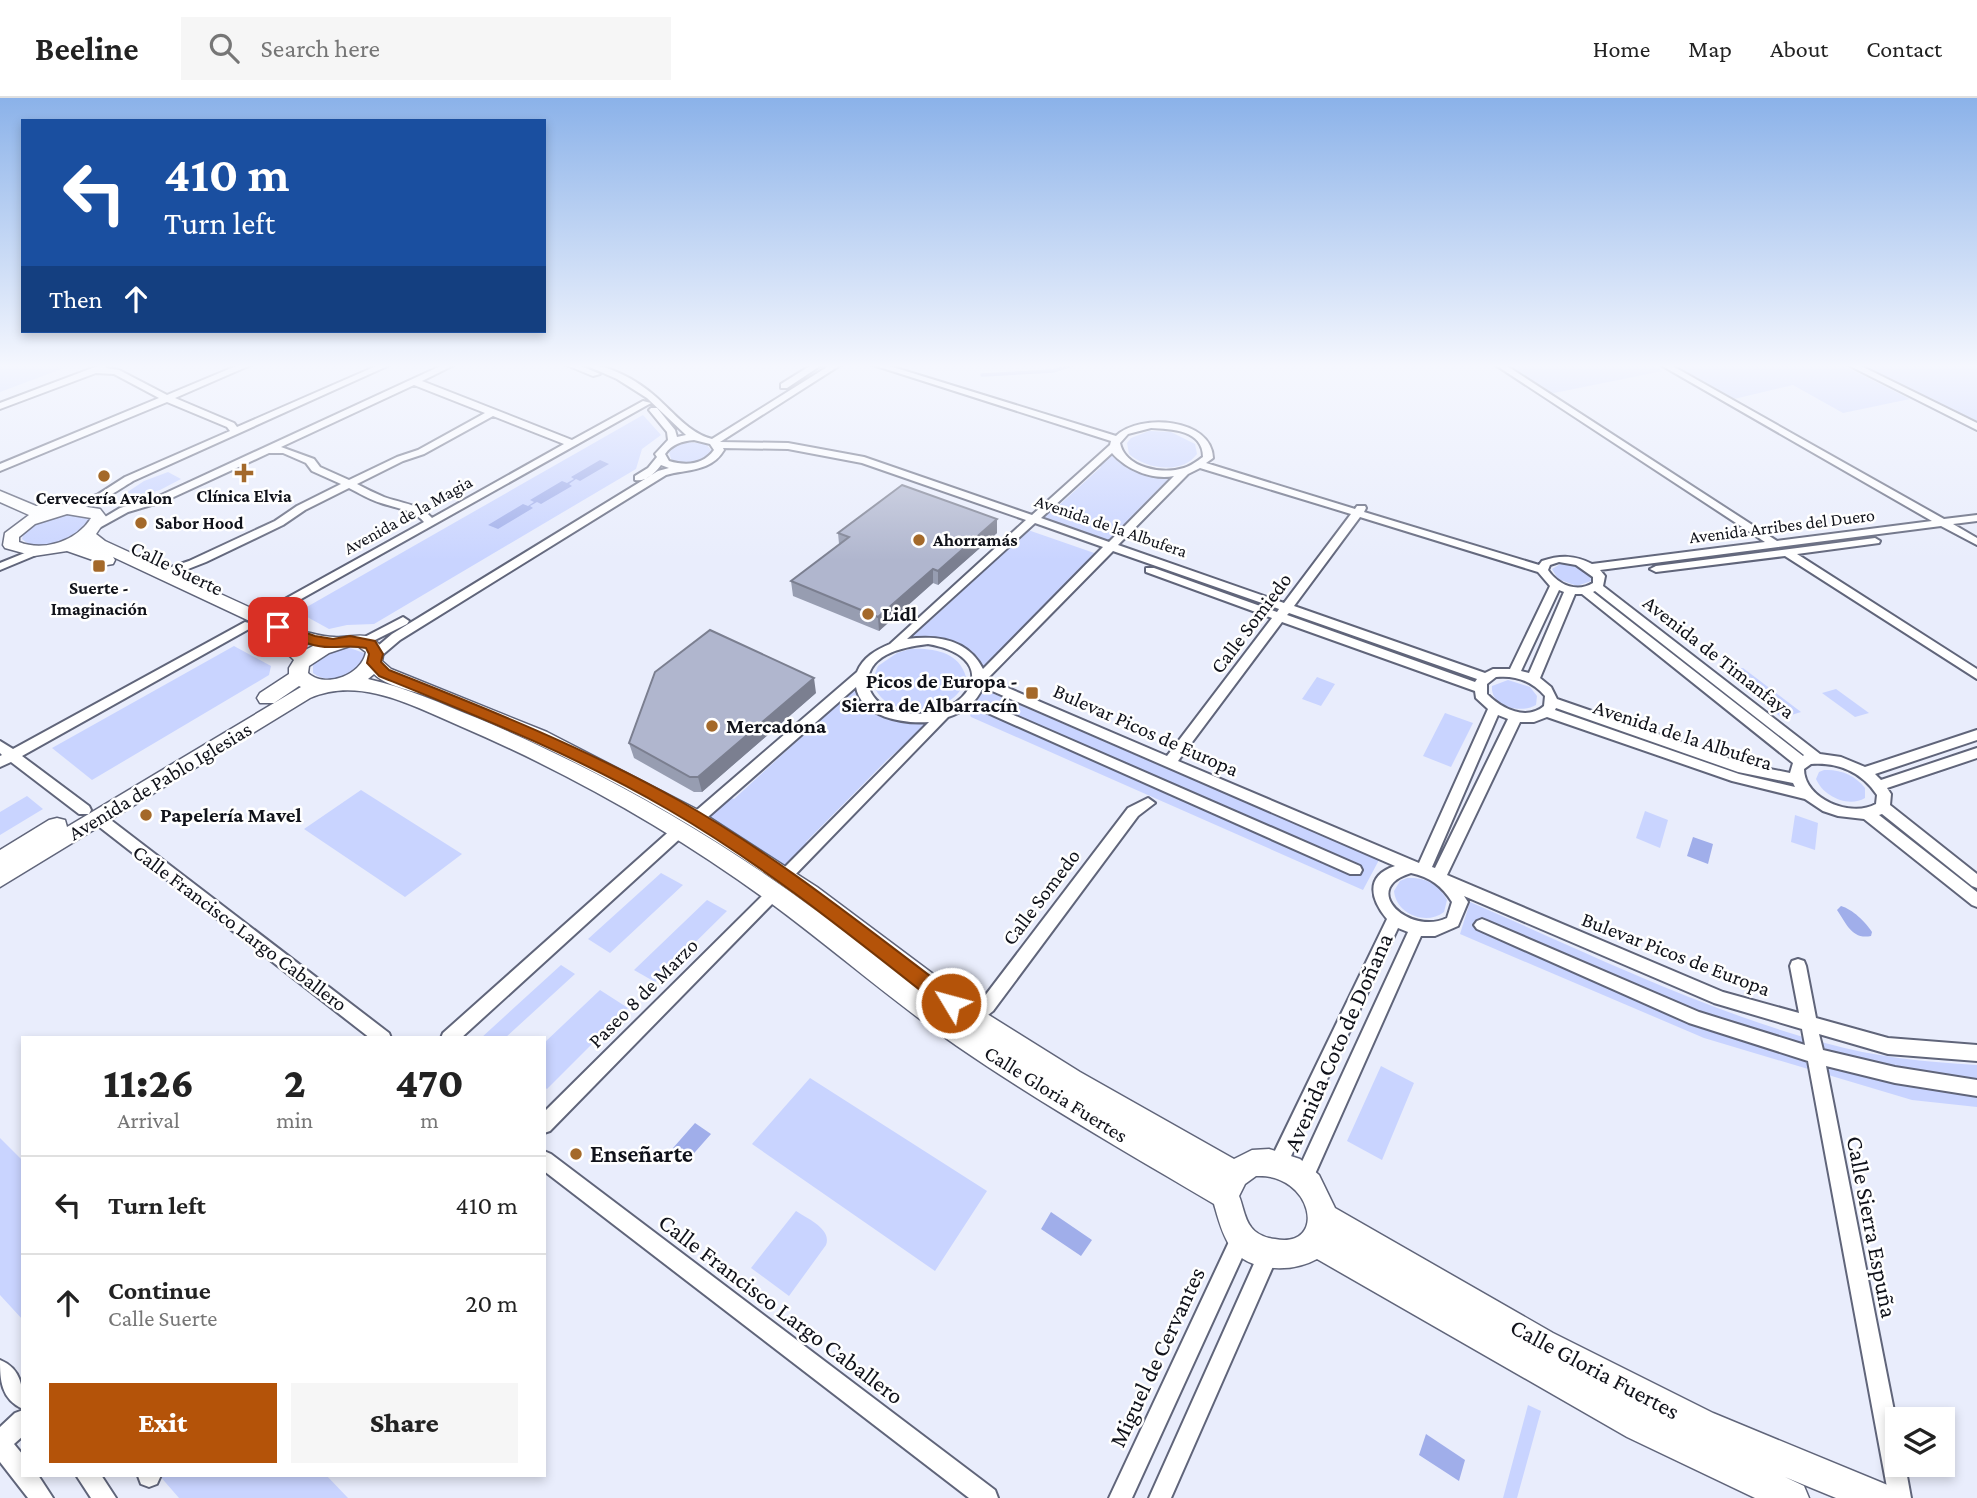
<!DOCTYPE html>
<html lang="en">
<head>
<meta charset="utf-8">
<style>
  :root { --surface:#fff; --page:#f6f6f6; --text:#222; --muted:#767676; --line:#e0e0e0; --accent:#b45309 }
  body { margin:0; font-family:"Crimson Pro",serif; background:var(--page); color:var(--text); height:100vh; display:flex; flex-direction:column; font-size:26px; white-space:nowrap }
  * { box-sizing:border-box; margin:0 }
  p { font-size:23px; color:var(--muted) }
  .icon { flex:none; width:38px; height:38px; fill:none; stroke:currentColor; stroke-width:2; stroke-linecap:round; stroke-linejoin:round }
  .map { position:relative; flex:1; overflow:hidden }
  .side { position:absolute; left:21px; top:938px; width:525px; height:441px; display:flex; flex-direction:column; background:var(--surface); border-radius:0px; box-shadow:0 4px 10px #0003 }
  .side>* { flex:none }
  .hud { position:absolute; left:21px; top:21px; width:525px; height:214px; border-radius:0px; box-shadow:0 4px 10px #0003; background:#1a4fa0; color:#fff; overflow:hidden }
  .fabs { position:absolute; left:1885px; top:1309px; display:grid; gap:14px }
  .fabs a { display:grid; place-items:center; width:70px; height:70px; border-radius:0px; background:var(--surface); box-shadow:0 4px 10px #0003; font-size:35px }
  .pin { position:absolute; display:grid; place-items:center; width:60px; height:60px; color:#fff; margin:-30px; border-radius:14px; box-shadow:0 4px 10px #0006 }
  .me { position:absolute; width:77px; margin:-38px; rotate:307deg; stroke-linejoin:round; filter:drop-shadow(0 0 5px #0008) }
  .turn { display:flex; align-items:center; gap:24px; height:147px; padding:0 28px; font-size:32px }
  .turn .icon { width:91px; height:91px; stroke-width:2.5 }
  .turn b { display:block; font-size:49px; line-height:60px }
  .then { display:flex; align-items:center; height:66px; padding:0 28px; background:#0003; gap:14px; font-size:26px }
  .eta { display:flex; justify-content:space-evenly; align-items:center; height:119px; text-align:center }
  .eta b { font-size:42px; font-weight:800; line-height:49px }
  .primary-button { display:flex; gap:14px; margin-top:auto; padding:14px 28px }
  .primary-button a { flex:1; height:80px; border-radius:0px; background:var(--accent); color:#fff; font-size:28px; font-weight:800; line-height:80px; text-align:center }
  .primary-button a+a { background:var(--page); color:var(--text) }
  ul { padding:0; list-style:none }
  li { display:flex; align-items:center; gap:21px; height:98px; padding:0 28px; border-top:2px solid var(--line) }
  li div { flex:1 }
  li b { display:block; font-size:26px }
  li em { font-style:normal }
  header { display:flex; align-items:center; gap:42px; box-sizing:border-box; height:98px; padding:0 35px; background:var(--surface); border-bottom:2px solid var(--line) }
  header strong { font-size:33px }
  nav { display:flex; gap:38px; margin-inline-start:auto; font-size:24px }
  .search { width:490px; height:63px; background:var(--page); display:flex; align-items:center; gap:18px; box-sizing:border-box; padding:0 24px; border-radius:0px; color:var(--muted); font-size:26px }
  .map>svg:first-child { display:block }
  .green { fill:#c9d4ff }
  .water { fill:#a0aeea }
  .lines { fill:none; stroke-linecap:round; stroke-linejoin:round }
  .stream { stroke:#a0aeea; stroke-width:3.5 }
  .street-casing { stroke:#60657a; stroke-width:4 }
  .secondary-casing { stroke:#60657a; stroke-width:3 }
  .street { fill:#fff; fill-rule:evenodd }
  .secondary { fill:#fff; fill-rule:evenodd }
  .wall { fill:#979db1 }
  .shaded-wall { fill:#7b7f90 }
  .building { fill:#b0b6ce; stroke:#7b7f90; stroke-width:2 }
  .route { fill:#b45309; stroke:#753606; stroke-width:2 }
  .poi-dot { fill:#a4692a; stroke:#fff; stroke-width:2.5 }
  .labels { text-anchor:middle; stroke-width:5; stroke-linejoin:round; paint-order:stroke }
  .far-poi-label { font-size:18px; font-weight:bold; fill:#10121a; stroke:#fff }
  .far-street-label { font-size:18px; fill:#10121a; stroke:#fff }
  .street-label { font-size:21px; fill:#10121a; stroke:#fff }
  .poi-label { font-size:21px; font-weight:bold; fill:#10121a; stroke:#fff; text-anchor:start }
  .near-street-label { font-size:24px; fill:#10121a; stroke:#fff }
  .near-poi-label { font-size:24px; font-weight:bold; fill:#10121a; stroke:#fff; text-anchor:start }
</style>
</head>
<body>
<header>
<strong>Beeline</strong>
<div class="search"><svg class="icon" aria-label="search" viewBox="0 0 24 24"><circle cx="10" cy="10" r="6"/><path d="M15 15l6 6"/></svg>Search here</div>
<nav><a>Home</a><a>Map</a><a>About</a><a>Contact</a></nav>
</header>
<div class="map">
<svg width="1977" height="1400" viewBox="0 0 1977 1400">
  <rect width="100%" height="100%" fill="#e9edfc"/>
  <path class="green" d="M0,266H75L0,294Z
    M1503,266H1652L1663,273L1549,296Z
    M1671,266H1840L1910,301L1843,315L1793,287L1734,301Z
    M1858,266H1977V323Z
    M643,317L661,337L642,351L636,371L374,526L347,527L329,531L298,514Z
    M1149,333L1171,334L1195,346L1197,356C1182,377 1146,371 1129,356L1127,345L1131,340Z
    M688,344L706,346L711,352L710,356C699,366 684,368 671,361L669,354L676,348Z
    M1112,355C1128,376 1155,374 1179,376L1110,443L1044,420L1042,418L1053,409L1056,410L1101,369L1098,367Z
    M168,374L181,381L160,392L135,399L126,395L144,383Z
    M67,415L89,420L90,424C77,440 40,459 22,441C27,423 51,420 67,415Z
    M1028,432L1100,457L1089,468L1085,467L1000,552L1002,553L984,572C968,543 937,536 906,540L926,522L930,523Z
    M1562,465L1580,469L1590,475L1591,483L1577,488L1558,481L1552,471Z
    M234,548L271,568L269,577L92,682L52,650Z
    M347,549L364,555L365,560C354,576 331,589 313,575V566L323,556Z
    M910,551C934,550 959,554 966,579C955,630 853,617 878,568L897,555Z
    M1743,570L1801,614L1782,620L1724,575Z
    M1317,579L1335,586L1321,608L1302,601Z
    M1508,582L1530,589L1537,598L1536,607C1521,616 1490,609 1492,588Z
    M854,587C862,623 903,625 932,622L887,662L806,744L809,746L786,769L710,719L729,699L734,701L833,610L831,608Z
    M1836,591L1869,615L1855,619L1822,595Z
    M985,592L1379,762L1363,792L971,619L968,613Z
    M1445,615L1473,625L1451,669L1423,658Z
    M1824,672C1840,671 1855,677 1865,690V700C1848,710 1823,698 1816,681L1819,674Z
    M361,692L462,756L405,799L304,731Z
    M27,698L43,711L0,737V714Z
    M1645,713L1668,722L1660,750L1636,740Z
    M1795,717L1818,725L1815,752L1791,744Z
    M661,775L683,787L610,855L588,841Z
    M1407,780C1424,779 1439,785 1447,802L1444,814C1426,828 1396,816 1394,793L1400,783Z
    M707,802L727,813L655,884L634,872Z
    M1470,804C1586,854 1702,912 1825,945C1874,959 1926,964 1977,967V1009L1912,1002L1704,940L1460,836Z
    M561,867L575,876L505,940H481Z
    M600,892L628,910L547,991L544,989V945Z
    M1381,968L1414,985L1382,1062L1347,1043Z
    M810,980L987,1093L935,1173L752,1046Z
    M0,1040L23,1063V1222L0,1197Z
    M796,1113C808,1121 832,1131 826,1147L789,1198L751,1170Z
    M1528,1307L1541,1313L1517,1400H1503Z
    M159,1377H326L348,1400H179Z"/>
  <path class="water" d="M600,362L609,366L580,383L576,381L569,386L572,388L541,406L537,404L530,408L533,410L498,431L488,427L523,406L528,408L534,404L530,402L562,383L567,385L574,381L571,379Z
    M1693,739L1713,746L1708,766L1687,758Z
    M1841,808C1852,811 1866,824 1872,834L1871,838C1852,842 1846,825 1837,812Z
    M695,1025L711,1036L688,1062L673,1050Z
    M1051,1114L1092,1142L1081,1158L1041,1131Z
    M1426,1336L1465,1362L1459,1383L1419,1357Z"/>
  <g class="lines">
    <path class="stream" d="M982,277L1053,273L1075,266"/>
    <g class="street-casing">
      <path id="street" d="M103,266L106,267V270L119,272L167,297L241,266H253L175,300L234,325L237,329L381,266H392L133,383C114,395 85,415 63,413V409L97,397L125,379L230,333L227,329L167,304L0,373V366L159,300L114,276L96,275L0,311V305Z
        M445,266H456L422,283L572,342L643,303L651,305L260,524L254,520L256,517L424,424C414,412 396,410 381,405C370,402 359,395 349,390L305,412L283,427L206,464L178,475L160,477V473L189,463L275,423L297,408L341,386L312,373L306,365L283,355H269L165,403L128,414L99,430H91L90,428L120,410L157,399ZM414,287L485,315L418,352L397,359L349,382L320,369L314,361L281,349ZM493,318L564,346L432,420C420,406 400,405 384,399C375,395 366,391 357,386L403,363L424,356Z
        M564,266H576L600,276L593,278Z
        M583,266C608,266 637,282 656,299C674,315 689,335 712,341L832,266H842L720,344L788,345L864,359L1032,417L1110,347L1111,343L870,266H883L1116,338C1139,315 1212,320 1213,360L1206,365L1355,411L1357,408H1365L1366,410L1364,414L1539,467L1542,463C1560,457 1575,457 1592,466L1765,444L1494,266H1504L1777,443L1932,423L1659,266H1669L1944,421L1977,417V423L1953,426L1977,440V447L1941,428L1600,472L1605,478L1603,488L1820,656L1841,659L1865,669L1977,632V642L1875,676L1881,682L1977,650V660L1887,690L1891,696L1890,707L1977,776V790L1972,788L1882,716L1879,717L1977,794V809L1972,807L1864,721L1838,718L1823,713L1805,701L1732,683L1547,619L1534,624H1520L1447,777L1723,894L1799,915L1790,868L1792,863L1798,861L1804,863L1806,868L1816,920L1888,940L1977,947V963L1888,956L1819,936L1823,952L1895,969L1977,982V998L1895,985L1826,968L1897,1328V1367H1905L1911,1400H1889L1808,963L1689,925L1477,831L1474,827L1477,823L1482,821L1487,823L1699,914L1805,947L1802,931L1714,905L1464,798L1468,804L1458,828L1435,838H1421L1311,1085L1304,1088L1297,1085L1295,1079L1408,834L1398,830L1285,1071L1278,1074L1271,1071L1269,1065L1387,821C1371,802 1364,778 1395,768L983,589C976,605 964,614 948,619L790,782H780L778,778L780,774L929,624C903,626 861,619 856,589L701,725H691L689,721L691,717L857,574C863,559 876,552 890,546L1026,422L862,365L788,351L723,350L724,352C711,374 687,371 666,377L400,542L380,559H372L370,556L372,553L392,536L658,373L669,370L661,367C655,375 646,384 635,382V378L648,370L657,359L655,356L668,342L667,334L649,312L651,310H657L675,332L677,339L686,337L647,300L617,281ZM1151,330C1172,331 1203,332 1203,359C1197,363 1191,368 1184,370C1162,377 1125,370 1120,345L1128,336ZM694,342L710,346L714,352C703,367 686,368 669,363L665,356C672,346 682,343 694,342ZM1112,355C1127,372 1152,382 1174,378L1109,444L1041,420ZM1200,370L1351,416L1284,505L1118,447L1188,376ZM1360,419L1538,474L1550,488L1510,571H1493L1485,575L1294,508ZM1035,425L1103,449L983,571C968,541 937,537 907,541ZM1113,453L1279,511L1277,514L1154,470H1146V474L1272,520L1167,658L987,581ZM1559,464L1576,467L1593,479V485C1577,495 1558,487 1548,472L1550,467ZM1559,492L1564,494L1529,575L1521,573ZM1595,493L1804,657L1803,658L1593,494ZM1575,496H1582L1793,665L1790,675L1745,666L1557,601L1551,589L1540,580ZM1289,515L1477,581L1475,584L1287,517ZM1282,524L1475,593L1476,600L1488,611L1419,765L1178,663ZM928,546C1014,561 959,633 893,612C865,603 858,572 886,557C900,550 913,548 928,546ZM1496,579C1516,577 1532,583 1545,598L1544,608C1526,623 1502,611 1487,596V586ZM1556,610L1738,674L1793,685L1795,689L1739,676L1555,612ZM1498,617L1508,621L1435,770L1432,769ZM1811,666C1838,664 1862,674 1877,697L1876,706C1851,720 1804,701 1804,671ZM1411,775C1430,779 1442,788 1452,804L1447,820C1410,838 1358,791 1411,775Z
        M813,266H823L787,290H781V286Z
        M1846,266H1857L1977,325V332Z
        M1875,440L1880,443L1879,445L1797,456L1977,571V581L1785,458L1656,474L1650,471L1656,468Z
        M37,450L41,451V455L0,472V465Z
        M403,519L409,523L407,526L367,546H359L357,543Z
        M245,524L249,525V531L22,658L89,708L91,712L89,716H79L11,664L0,669V658L2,657L0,655V643L13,651Z
        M986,605L1360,768L1362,772L1360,776H1350L981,612L980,609L981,606Z
        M1148,700L1155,705L1138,718L993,913C984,920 976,929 965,925L963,920L965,915L981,903L1128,710Z
        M98,715L103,716L389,935L391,940H370L93,724L91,720L93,716Z
        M679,728L684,729L686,733L684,737L461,940H441L443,935L674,729Z
        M774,789L779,791L782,795L779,799L550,1033L544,1035V1014L769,791Z
        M544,1053L551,1056L995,1392L998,1400H969L544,1073Z
        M1241,1130L1248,1133L1251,1140L1132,1400H1109L1234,1133Z
        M1268,1147L1275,1150L1278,1157L1171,1400H1149L1261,1150Z
        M0,1262C22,1271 23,1290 23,1311C1,1301 0,1282 0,1262Z
        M23,1312V1338L14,1346L23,1357V1377H38L53,1400H28L0,1364V1329L15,1315Z
        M76,1377H101L116,1400H91Z
        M161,1377L157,1386L149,1389L141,1386L138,1378Z"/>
    </g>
    <g class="secondary-casing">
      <path id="secondary" d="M0,393L36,408L67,406L100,411L107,420L96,436L105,443L301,533C311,535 323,539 334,539C355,541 367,529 384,552L382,563L391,571L547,634L698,712L817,789L984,914L1080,974L1234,1061L1252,1052L1269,1051L1300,1061L1319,1077L1335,1110L1553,1235L1713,1315L1890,1388L1895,1400H1836L1785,1379L1804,1388L1809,1400H1755L1627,1339L1317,1161C1292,1175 1248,1175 1230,1148C1222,1136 1218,1120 1214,1106C1128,1055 1040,1005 957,948C892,903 832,850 768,803C672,733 569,675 460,628C413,608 360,578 310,600L0,789V752L49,722L57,720L65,722L67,729L301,589L299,588L274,605H260L257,600L260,595L289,576V570L294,562C286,552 271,551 263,541L266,537H278L305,552L315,547L290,542L113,459L115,462L113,466L107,467L67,453L34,458L5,450L3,447L5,435L29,417L0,404ZM67,416L91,420C77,443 44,454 19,444V439L35,426ZM350,548H358L366,554C362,577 325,591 308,575L309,568L329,555ZM374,576C386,588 411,592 427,598C464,613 500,628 535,645C635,692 730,747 818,814C713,736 598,671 477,620C442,606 405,589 368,581ZM1256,1078C1313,1075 1328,1151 1275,1141C1266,1140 1256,1136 1251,1129C1244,1120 1243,1107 1239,1098L1245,1086Z"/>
    </g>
    <use href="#street" class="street"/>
    <use href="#secondary" class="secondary"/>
  </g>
  <path class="wall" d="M838,435H997L938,487L933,485L879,533L793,498L791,483L839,446Z
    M816,595L702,694H694L634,660L629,645Z"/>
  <path class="shaded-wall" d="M997,421V435L938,487V473Z
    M933,471V485L879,533L878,519Z
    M814,580L816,595L702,694L698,679Z"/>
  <path class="building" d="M902,387L997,421L938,473L933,471L878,519L791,483L849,439L838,435Z
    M710,532L814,580L698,679H690L629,645L655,574Z"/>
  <linearGradient id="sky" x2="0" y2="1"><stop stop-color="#8bb2e9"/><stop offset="0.58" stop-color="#f5f7fe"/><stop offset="1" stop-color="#f5f7fe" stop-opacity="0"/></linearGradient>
  <rect width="1977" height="462" fill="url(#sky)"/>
  <path class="route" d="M278,525L315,538L333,541L350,538L375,543L383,556L381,564L389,572C488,611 587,651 680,703C779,759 867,831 958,899L961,905L958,911L951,913L944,911C855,841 767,769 669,712C577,658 477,618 379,578L367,565L369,556L366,550C353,547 345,549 332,549C312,550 292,539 273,532V526Z"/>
  <g class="poi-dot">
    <path d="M240.5 364.5h7v7h7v7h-7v7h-7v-7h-7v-7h7z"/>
    <circle cx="104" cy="378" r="7"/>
    <circle cx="141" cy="425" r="7"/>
    <circle cx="919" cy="442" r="7"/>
    <rect x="92" y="461" width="14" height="14" rx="3.5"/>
    <circle cx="868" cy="516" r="7"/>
    <rect x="1025" y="588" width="14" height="14" rx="3.5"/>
    <circle cx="712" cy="628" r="7"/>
    <circle cx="146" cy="717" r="7"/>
    <circle cx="576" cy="1056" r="7"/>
  </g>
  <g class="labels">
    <g class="far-poi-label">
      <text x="244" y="404">Clínica Elvia</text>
      <text x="104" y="406">Cervecería Avalon</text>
      <text x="155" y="431" text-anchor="start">Sabor Hood</text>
      <text x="933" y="448" text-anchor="start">Ahorramás</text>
      <text x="99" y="496">Suerte -<tspan x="99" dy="21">Imaginación</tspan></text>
    </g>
    <g class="far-street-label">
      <text transform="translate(408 417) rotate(-29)" y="6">Avenida de la Magia</text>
      <text transform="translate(1111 428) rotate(19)" y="6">Avenida de la Albufera</text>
      <text transform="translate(1782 428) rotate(-7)" y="6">Avenida Arribes del Duero</text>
    </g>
    <g class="street-label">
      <text transform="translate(177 470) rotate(26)" y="7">Calle Suerte</text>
      <text transform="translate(1251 525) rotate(-53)" y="7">Calle Somiedo</text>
      <text transform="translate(1719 559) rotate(38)" y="7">Avenida de Timanfaya</text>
      <text transform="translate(1146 632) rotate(24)" y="7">Bulevar Picos de Europa</text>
      <text transform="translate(1683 637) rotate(18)" y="7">Avenida de la Albufera</text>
      <text transform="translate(160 683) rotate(-31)" y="7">Avenida de Pablo Iglesias</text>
      <text transform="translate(1041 799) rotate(-53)" y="7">Calle Somedo</text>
      <text transform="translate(240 830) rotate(37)" y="7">Calle Francisco Largo Caballero</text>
      <text transform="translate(1676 856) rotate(21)" y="7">Bulevar Picos de Europa</text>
      <text transform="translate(643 895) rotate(-45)" y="7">Paseo 8 de Marzo</text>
      <text transform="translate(1056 996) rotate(32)" y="7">Calle Gloria Fuertes</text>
    </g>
    <g class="poi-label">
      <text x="882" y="523">Lidl</text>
      <text x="1018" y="590" text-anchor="end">Picos de Europa -<tspan x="1018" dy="24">Sierra de Albarracín</tspan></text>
      <text x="726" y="635">Mercadona</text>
      <text x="160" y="724">Papelería Mavel</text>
    </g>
    <g class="near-street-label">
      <text transform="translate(1338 944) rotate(-66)" y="8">Avenida Coto de Doñana</text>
      <text transform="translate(1872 1129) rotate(79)" y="8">Calle Sierra Espuña</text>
      <text transform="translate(781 1211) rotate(37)" y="8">Calle Francisco Largo Caballero</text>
      <text transform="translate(1157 1259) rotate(-65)" y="8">Miguel de Cervantes</text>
      <text transform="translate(1595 1271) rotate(28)" y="8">Calle Gloria Fuertes</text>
    </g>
    <g class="near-poi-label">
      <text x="590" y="1064">Enseñarte</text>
    </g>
  </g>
</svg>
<div class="fabs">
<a><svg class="icon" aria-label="layers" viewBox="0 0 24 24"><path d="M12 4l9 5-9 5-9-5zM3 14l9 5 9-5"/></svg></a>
</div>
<div class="pin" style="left:278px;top:529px;background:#d93025"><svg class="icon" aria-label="arrive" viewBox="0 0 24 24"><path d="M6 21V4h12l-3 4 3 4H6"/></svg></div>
<svg class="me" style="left:951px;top:905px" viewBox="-20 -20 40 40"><circle r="17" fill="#b45309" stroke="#fff" stroke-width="3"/><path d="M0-11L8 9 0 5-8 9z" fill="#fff"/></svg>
<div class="hud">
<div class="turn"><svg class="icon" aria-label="left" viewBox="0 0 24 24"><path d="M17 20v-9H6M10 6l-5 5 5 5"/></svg><div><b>410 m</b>Turn left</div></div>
<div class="then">Then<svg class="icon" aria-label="ahead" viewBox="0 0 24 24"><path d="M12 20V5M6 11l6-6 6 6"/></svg></div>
</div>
<section class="side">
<div class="eta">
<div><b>11:26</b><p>Arrival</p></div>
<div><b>2</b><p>min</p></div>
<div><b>470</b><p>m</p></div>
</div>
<ul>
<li><svg class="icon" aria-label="left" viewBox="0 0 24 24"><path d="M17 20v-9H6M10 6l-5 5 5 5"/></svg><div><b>Turn left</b></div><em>410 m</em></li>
<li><svg class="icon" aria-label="ahead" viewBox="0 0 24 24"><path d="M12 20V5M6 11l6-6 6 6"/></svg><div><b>Continue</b><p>Calle Suerte</p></div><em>20 m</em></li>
</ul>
<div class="primary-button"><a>Exit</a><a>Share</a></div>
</section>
</div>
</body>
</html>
